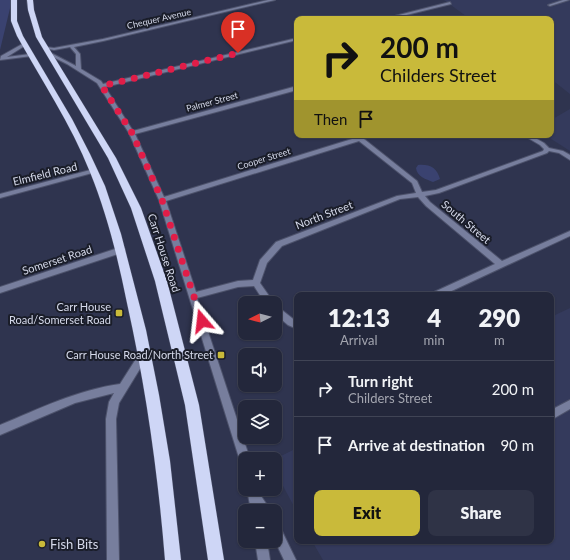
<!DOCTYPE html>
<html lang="en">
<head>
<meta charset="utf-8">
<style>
  :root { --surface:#23273b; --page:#2f3346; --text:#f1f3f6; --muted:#a3a5af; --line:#404455; --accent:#c9ba3a }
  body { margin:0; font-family:Lato,sans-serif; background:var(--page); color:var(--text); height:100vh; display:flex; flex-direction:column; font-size:15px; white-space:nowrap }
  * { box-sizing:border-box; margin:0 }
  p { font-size:13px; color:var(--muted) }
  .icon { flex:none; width:22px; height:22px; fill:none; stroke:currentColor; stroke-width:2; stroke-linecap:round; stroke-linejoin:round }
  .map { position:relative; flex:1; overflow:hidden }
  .details { position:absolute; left:294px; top:292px; width:260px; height:252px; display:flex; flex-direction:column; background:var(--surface); border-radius:8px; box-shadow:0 1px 3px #0004,0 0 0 1px var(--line) }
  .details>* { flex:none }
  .banner { position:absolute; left:294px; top:16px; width:260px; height:122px; border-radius:8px; box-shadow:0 1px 3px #0004,0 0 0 1px var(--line); background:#c9ba3a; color:#111; overflow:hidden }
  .needle { width:26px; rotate:264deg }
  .tools { position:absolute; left:238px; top:296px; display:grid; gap:8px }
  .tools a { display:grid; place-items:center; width:44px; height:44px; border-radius:8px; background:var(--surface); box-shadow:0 1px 3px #0004,0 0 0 1px var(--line); font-size:20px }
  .pin { position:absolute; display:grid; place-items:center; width:34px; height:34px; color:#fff; margin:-41px -17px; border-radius:50% 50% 50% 0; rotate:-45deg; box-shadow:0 0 4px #0007 }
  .pin .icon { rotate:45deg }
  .me { position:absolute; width:44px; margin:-22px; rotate:343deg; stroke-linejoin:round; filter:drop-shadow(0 0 3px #0008) }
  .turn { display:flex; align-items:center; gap:14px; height:84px; padding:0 20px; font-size:18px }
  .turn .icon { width:52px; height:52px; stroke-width:2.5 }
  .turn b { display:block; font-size:28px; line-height:34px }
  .then { display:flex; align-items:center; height:38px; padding:0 20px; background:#0003; gap:8px; font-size:15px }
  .eta { display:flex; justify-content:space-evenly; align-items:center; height:68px; text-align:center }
  .eta b { font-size:24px; font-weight:800; line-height:28px }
  .action { display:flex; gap:8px; margin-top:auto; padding:8px 20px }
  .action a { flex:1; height:46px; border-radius:8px; background:var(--accent); color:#111; font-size:16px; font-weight:800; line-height:46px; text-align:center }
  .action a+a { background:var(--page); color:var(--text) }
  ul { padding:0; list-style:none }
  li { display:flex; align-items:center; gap:12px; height:56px; padding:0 20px; border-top:1px solid var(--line) }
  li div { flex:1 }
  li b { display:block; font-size:15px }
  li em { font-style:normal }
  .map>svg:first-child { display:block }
  .built { fill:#343a5c }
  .green { fill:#3a4270 }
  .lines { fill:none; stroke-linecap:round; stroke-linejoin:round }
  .minor-casing { stroke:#4d526b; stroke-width:2 }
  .trunk-casing { stroke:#4d526b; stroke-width:1 }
  .minor { fill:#777e9d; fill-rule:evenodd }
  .trunk { fill:#ced6f6; fill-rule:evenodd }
  .route { stroke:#e11d48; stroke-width:7; stroke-dasharray:0 12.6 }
  .poi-dot { fill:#c9ba3a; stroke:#1a1d29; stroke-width:1.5 }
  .labels { text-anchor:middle; stroke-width:4; stroke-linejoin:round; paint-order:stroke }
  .far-street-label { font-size:9px; fill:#d5d9ea; stroke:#1a1d29 }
  .street-label { font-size:11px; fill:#d5d9ea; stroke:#1a1d29 }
  .poi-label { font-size:11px; fill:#d5d9ea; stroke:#1a1d29; text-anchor:end }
  .near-poi-label { font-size:13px; fill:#d5d9ea; stroke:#1a1d29; text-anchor:start }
</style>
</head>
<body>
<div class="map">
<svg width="570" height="560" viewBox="0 0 570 560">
  <rect width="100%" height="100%" fill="#2f344f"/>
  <path class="built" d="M444,0H570V94L551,79V19H470Z
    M570,109V151L545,135H551V120Z
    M570,308V560H323L312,541H551V317Z
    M297,448V512L275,471V459Z"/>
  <path class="green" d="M0,0H12L0,50Z
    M418,165C430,164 437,168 440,179L433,182C426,179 417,177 416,168Z"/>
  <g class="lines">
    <g class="minor-casing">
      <path id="minor" d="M268,0H275L103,41L74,47L80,54L81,69L101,81L103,84L297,38V40L105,87L133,131L297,86V90L135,134L164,197L365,135H374L364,139L417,181L422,192L436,190L543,151L544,149L540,145L523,135H530L544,143L549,148L563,151L570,155V160L559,153L549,151L547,153L439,193L425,196L430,202L502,261L570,231V236L443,295H431L432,293L495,264L426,206L418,197L400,199L282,246L267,263L260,283L274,303H265L254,286L238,287L197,298L250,459H245V466L241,465L240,461L159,200L129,133L97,83L67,64L47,54L51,53L76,66V54L70,47L54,50L44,48L46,47L54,48L103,39ZM359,141L412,183L416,193L397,196L276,242L260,260L253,280L238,281L196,292L166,201Z
        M563,0H569L550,6L548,5Z
        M450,2L451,4L390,19H383Z
        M24,43H26V45L7,57L30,54H32V56L0,60L1,56Z
        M94,169L97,171L96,172L0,198V194Z
        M121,247L124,248L125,250L124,252L0,293V287Z
        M275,306L278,307L297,322V329L288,325L275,314Z
        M144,350L147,351L149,354L119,403L116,419L119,560H107L106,419L109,402L114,393L75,403L0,435V425C39,409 77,390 120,384L141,351Z
        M570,400V409L551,420V410Z
        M247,489H259V493L271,511H251Z
        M275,523L279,525L296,560H284L275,541Z
        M255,541H267L270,560H258Z"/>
    </g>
    <g class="trunk-casing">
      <path id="trunk" d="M11,0H17V21L23,36L72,119L90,154L105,186L121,234L146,330L159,395L170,461L181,560H165C158,473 146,388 127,303C118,258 107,214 90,172C71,124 42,81 17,36L11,21Z
        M27,0H33L34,10L42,37L116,158L141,208L167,281L199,405L224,560H208L185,405L155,281L131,208L108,158L36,37L28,10Z"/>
    </g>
    <use href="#minor" class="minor"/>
    <use href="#trunk" class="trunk"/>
  </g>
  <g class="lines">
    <path class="route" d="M202,321L162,200L132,133L102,86L238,53"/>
  </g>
  <g class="poi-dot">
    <rect x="115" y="309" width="8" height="8" rx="2"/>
    <rect x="217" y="351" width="8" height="8" rx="2"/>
    <circle cx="42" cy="544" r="4"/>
  </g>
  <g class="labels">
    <g class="far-street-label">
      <text transform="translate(159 19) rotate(-13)" y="3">Chequer Avenue</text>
      <text transform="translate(212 102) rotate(-15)" y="3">Palmer Street</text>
      <text transform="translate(264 159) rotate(-17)" y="3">Cooper Street</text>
    </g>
    <g class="street-label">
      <text transform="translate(45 174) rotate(-14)" y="4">Elmfield Road</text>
      <text transform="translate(324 215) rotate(-21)" y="4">North Street</text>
      <text transform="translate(466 222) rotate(40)" y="4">South Street</text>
      <text transform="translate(164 253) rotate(72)" y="4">Carr House Road</text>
      <text transform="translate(57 260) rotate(-18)" y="4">Somerset Road</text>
    </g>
    <g class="poi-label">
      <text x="111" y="311">Carr House<tspan x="111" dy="13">Road/Somerset Road</tspan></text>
      <text x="213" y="359">Carr House Road/North Street</text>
    </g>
    <g class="near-poi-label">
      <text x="50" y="549">Fish Bits</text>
    </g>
  </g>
</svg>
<div class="tools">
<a><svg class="needle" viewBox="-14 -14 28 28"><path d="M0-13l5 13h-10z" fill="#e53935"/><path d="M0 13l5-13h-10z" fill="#a3a5af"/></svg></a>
<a><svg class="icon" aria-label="sound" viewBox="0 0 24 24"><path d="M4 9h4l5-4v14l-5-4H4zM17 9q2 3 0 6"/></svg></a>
<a><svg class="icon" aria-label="layers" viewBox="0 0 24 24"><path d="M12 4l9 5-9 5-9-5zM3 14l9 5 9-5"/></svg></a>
<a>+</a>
<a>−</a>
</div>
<div class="pin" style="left:238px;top:53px;background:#d93025"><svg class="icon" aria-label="arrive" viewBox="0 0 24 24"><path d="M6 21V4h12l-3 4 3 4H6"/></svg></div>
<svg class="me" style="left:202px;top:321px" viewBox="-20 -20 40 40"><path d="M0-17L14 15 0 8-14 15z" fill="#e11d48" stroke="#fff" stroke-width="4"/></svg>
<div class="banner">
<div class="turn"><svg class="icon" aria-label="right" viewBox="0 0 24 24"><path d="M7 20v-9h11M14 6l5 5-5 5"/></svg><div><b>200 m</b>Childers Street</div></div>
<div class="then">Then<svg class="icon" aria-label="arrive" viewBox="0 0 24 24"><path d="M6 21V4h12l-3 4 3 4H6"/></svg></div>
</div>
<section class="details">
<div class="eta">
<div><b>12:13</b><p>Arrival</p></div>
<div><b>4</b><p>min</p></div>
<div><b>290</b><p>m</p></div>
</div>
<ul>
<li><svg class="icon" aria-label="right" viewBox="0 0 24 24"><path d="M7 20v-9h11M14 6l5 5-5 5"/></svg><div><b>Turn right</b><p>Childers Street</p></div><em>200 m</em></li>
<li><svg class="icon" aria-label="arrive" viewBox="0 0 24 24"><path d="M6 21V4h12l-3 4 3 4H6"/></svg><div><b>Arrive at destination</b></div><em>90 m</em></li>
</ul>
<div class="action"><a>Exit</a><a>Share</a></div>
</section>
</div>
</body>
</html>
